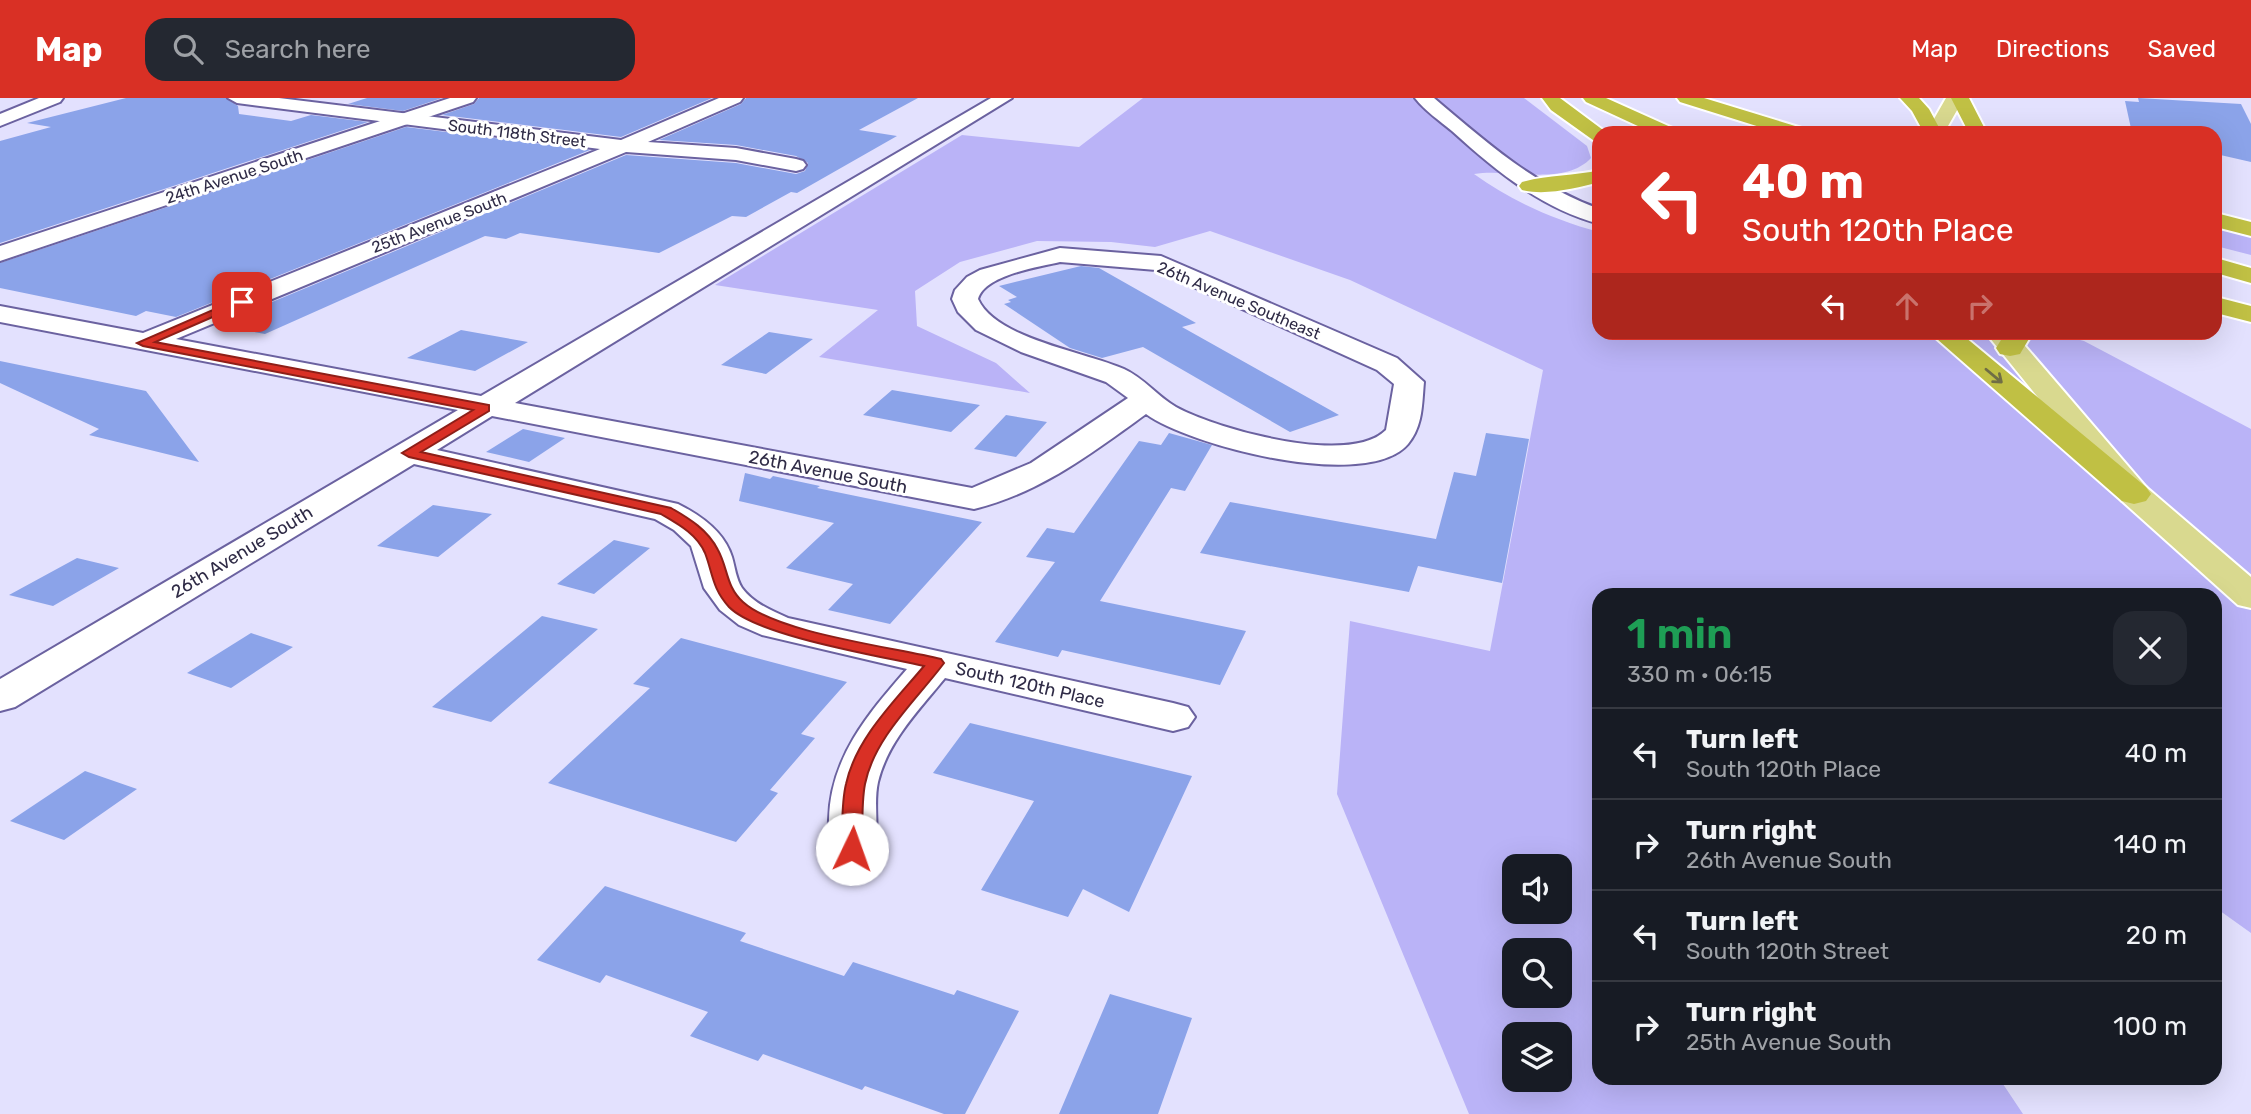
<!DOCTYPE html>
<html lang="en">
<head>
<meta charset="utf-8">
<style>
  :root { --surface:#171b24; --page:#242831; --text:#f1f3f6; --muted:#9ea1a6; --line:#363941; --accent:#d93025 }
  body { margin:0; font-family:Rubik,sans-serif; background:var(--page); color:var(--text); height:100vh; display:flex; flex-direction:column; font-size:26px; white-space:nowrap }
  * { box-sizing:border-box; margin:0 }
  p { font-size:23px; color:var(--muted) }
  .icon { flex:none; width:38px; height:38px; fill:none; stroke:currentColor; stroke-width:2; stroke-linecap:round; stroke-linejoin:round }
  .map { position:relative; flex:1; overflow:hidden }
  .sheet { position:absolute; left:1592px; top:490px; width:630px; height:497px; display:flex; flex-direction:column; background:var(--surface); border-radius:21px; box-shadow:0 7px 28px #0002 }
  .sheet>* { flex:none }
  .banner { position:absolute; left:1592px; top:28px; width:630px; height:214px; border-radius:21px; box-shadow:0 7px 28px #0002; background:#d93025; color:#fff; overflow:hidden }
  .fabs { position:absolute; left:1502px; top:756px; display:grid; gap:14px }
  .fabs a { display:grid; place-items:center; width:70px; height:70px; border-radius:14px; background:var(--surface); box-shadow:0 7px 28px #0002; font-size:35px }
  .pin { position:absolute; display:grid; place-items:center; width:60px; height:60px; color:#fff; margin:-30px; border-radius:14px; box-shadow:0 4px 10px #0006 }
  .me { position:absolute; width:77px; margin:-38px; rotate:3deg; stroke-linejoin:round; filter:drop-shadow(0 0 5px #0008) }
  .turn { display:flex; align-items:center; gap:24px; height:147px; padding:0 35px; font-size:32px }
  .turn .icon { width:91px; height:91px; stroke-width:2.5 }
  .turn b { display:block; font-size:49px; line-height:60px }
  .lanes { display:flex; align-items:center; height:66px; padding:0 35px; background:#0003; justify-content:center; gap:35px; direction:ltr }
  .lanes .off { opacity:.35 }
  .round { display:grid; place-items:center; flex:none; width:74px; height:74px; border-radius:21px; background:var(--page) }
  .headline { display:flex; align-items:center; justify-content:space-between; height:119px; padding:0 35px }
  h1 { font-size:42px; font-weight:600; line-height:52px; color:#1e9e55 }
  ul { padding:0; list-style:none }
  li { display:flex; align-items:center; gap:21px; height:91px; padding:0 35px; border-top:2px solid var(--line) }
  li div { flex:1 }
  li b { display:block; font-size:26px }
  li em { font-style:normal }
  header { display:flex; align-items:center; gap:42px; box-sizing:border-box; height:98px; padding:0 35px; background:var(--accent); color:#fff }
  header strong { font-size:33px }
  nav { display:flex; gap:38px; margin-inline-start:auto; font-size:24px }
  .search { width:490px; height:63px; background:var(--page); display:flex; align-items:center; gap:18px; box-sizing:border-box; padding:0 24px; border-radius:21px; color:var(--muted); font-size:26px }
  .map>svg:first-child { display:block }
  .green { fill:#bab3f7; fill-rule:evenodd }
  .building { fill:#8ba3e9 }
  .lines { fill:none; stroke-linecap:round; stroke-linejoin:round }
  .minor-casing { stroke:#6b62a0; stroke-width:4 }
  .tertiary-casing { stroke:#6b62a0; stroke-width:4 }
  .primary-casing { stroke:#fff; stroke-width:4 }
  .motorway-casing { stroke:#fff; stroke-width:4 }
  .minor { fill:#fff; fill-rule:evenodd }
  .tertiary { fill:#fff; fill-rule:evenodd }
  .primary { fill:#d9d98f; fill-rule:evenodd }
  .motorway { fill:#c0c044; fill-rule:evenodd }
  .oneway { stroke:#706e45 }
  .route { fill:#d93025; stroke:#8d1f18; stroke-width:2 }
  .labels { text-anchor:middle; stroke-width:6; stroke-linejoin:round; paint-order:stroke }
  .far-street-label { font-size:16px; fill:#2f2b46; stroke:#fff }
  .street-label { font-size:18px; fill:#2f2b46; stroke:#fff }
</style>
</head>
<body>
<header>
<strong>Map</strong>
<div class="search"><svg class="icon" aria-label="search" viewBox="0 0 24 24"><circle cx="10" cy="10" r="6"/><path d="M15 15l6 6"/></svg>Search here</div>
<nav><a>Map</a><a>Directions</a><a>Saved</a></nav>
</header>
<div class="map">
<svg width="2251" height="1016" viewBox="0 0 2251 1016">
  <rect width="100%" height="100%" fill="#e3e1fe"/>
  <path class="green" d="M1143,0H1524L1587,48L1591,60C1564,89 1509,70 1474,76C1511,103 1555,122 1599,134L1600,234L2053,235L2084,243L2251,331V835L2216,810V497H1600V980H1999L2023,1016H1469L1337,696L1350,523L1490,553L1543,272L1350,182L1210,133L1155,149L1111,144L1037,143L960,164L915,193L917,228L996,265L1030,295L819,259L878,212L715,187L962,37L1079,49ZM1514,768H1559V814H1514ZM1514,852H1559V898H1514ZM1514,936H1559V982H1514Z
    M2216,127L2251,136V157L2216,148Z"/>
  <path class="building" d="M126,0H226L238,8L239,16L291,23L311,17L368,24L0,145V43L51,29L27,25Z
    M367,0H442L403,13L348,6Z
    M479,0H712L621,39L442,17L474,6Z
    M746,0H918L859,32L897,38L797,95L791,94L746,119L732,118L659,155L520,135L506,141L485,138L265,236L217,227L626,57L736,65L796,76L805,73L808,65L796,58L736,47L659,42L741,6Z
    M2138,0L2241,6L2251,26V64L2216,56V35H2132L2125,3L2139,4Z
    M406,29L590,52L176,219L146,213L136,218L0,190V165Z
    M1081,168L1099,170L1196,225L1182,229L1339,317L1290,334L1143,249L1102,260L1070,250L1004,206L1011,204L1008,202L1017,199L999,188Z
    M461,232L528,244L475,273L407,260Z
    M769,234L813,241L766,276L721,267Z
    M0,263L146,293L199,364L89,337L99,331L0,285Z
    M892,292L980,307L951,334L863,317Z
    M1006,317L1047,324L1016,359L974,351Z
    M523,331L565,340L529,364L486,354Z
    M1169,335L1212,347L1185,393L1171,390L1100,503L1246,533L1220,587L1062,552L1058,559L995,544L1055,464L1026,459L1047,430L1074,435L1139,343L1161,347Z
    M1486,335L1529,341L1502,485L1418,468L1409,494L1200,455L1230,404L1436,441L1454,374L1476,378Z
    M745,375L770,381L773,378L820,388L817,390L982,424L890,526L828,512L853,486L786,470L834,425L739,403Z
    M433,407L492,416L438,459L377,448Z
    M614,442L650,450L594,496L557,486Z
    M77,460L119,470L53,508L9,497Z
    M542,518L598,531L491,624L432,609Z
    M251,535L293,549L231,590L187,575Z
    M681,540L847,584L801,636L815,640L770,692L778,695L736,744L548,685L650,590L633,586Z
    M970,625L1192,678L1129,814L1083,791L1068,819L981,792L1034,703L933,675Z
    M85,673L137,691L64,742L10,723Z
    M605,788L746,835L740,843L844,878L853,864L954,897L957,892L1019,913L965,1016H944L865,988L862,992L763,956L758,963L690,938L708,914L606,877L600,885L537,862Z
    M1110,896L1192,920L1158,1016H1059Z"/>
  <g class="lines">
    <g class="minor-casing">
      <path id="minor" d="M228,0H279L621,42L719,0H743L740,4L648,44L736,50L796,61L803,63L806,67L803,71L796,73L736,62L626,54L176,241L481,298L991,0H1012L515,305L972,390L1031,365L1128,300L1106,284L1021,254L976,232L958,214L952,201L955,192L967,179L980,172L1060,150L1161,158L1397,260L1424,284C1422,306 1423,328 1408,346C1367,394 1190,348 1146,316C1092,355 1040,395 974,411L492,318L437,352L678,406C700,417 724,433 732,459C735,469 736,481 742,490C753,505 772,513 788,520L1173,605L1188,609L1195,619L1188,629L1173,633L945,580C919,612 888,643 878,684C872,711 883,740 869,764L852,769L835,764C827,750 828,738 829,722C830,660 868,616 907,571L762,537L739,527L720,512L704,490L691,448L674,432L655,421L414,366L15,609L0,613V581L458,312L0,224V208L143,235L600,51L237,5ZM1060,164L1156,172L1377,272L1394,286L1386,332C1350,369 1216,331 1176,309C1157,298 1144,280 1124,271C1086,254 996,241 978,201C984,177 1039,169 1060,164Z"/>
    </g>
    <g class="tertiary-casing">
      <path id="tertiary" d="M39,0H63L60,4L0,28V16Z
        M450,0H476L473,4L0,163V148Z
        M1415,0H1434C1486,44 1535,88 1600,111V126C1542,111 1495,72 1452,33C1440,23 1425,13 1415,0Z"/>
    </g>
    <g class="primary-casing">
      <path id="primary" d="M1946,0H1964L1944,35H1926Z
        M1985,234H2013L2146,389L2251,479V510L2238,507L2122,403Z"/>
    </g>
    <g class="motorway-casing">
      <path id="motorway" d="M1542,0H1560L1607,35H1600V43L1593,42L1551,12Z
        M1583,0H1606L1675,31L1677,35H1653L1586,4Z
        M1677,0H1704L1805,31L1807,35H1779L1680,4Z
        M1900,0H1919L1929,11L1942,35H1924L1912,13Z
        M1951,0H1969L1987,35H1969Z
        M1600,72V84C1576,90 1546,98 1522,92L1519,88L1522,84C1547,77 1574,78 1600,72Z
        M2216,115L2251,124V138L2216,129Z
        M2216,160L2251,170V185L2216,175Z
        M2216,199L2251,208V224L2216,215Z
        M1929,234H1959L2146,389L2151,396L2146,403L2134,406L2122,403Z
        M2006,234H2033L2020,256L2010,258L2000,256L1996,250Z"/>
    </g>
    <use href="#minor" class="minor"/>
    <use href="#tertiary" class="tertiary"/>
    <use href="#primary" class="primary"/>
    <use href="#motorway" class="motorway"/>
  </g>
  <defs><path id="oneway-shaft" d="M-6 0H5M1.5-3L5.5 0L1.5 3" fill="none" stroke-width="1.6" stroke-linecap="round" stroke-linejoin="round" transform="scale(1.75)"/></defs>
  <use class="oneway" href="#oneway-shaft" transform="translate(1994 278) rotate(40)"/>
  <path class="route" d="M238,201L247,204L155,244L489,307V313L421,354L671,410C690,421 708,432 718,452C728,470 726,489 743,504C777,535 892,549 941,561L944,565L941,569C914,604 874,641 865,686C861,707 863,730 862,751L859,757L852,759L844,757L841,751C843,730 841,706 846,686C856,640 895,603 924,568C880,558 757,538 729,509C712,490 713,476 705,455C697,436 678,426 661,416L409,359L402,355L473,312L143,248L137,245Z"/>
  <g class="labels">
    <g class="far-street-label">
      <text transform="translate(517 35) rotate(7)" y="6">South 118th Street</text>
      <text transform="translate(234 78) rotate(-18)" y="6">24th Avenue South</text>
      <text transform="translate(439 124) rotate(-21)" y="6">25th Avenue South</text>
      <text transform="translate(1239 202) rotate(23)" y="6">26th Avenue Southeast</text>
    </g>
    <g class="street-label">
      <text transform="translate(828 374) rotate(11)" y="6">26th Avenue South</text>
      <text transform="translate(242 454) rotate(-31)" y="6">26th Avenue South</text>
      <text transform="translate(1030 587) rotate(13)" y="6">South 120th Place</text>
    </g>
  </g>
</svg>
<div class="fabs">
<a><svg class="icon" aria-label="sound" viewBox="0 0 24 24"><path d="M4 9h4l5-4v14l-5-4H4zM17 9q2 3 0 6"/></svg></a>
<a><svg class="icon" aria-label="search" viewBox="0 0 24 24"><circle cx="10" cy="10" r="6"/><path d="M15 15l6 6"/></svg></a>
<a><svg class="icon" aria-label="layers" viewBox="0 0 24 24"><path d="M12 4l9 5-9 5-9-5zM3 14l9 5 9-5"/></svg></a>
</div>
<div class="pin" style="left:242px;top:204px;background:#d93025"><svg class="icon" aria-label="arrive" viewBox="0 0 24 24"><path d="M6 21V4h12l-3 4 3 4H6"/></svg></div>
<svg class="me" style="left:852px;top:751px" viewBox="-20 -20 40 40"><circle r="19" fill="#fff"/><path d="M0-13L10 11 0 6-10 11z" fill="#d93025"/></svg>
<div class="banner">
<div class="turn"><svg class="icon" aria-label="left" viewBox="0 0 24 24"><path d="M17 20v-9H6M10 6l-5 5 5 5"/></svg><div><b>40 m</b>South 120th Place</div></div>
<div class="lanes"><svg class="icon" aria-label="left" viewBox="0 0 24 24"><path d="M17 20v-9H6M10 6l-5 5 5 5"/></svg><svg class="icon off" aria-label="ahead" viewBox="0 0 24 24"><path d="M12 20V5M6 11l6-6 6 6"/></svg><svg class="icon off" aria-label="right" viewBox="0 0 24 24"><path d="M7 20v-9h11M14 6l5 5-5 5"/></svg></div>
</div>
<section class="sheet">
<div class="headline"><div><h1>1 min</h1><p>330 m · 06:15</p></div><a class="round"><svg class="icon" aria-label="close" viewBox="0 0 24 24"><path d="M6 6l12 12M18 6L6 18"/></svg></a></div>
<ul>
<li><svg class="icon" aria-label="left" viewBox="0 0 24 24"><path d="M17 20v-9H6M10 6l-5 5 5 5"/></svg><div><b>Turn left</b><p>South 120th Place</p></div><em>40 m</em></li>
<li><svg class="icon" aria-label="right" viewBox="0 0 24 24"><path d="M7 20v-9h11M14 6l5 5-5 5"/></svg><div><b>Turn right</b><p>26th Avenue South</p></div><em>140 m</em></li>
<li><svg class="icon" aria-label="left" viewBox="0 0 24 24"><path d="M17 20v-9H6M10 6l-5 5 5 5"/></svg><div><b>Turn left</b><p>South 120th Street</p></div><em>20 m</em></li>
<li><svg class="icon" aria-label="right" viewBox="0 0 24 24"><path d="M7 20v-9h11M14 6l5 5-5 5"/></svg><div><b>Turn right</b><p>25th Avenue South</p></div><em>100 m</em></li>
</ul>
</section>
</div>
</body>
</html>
